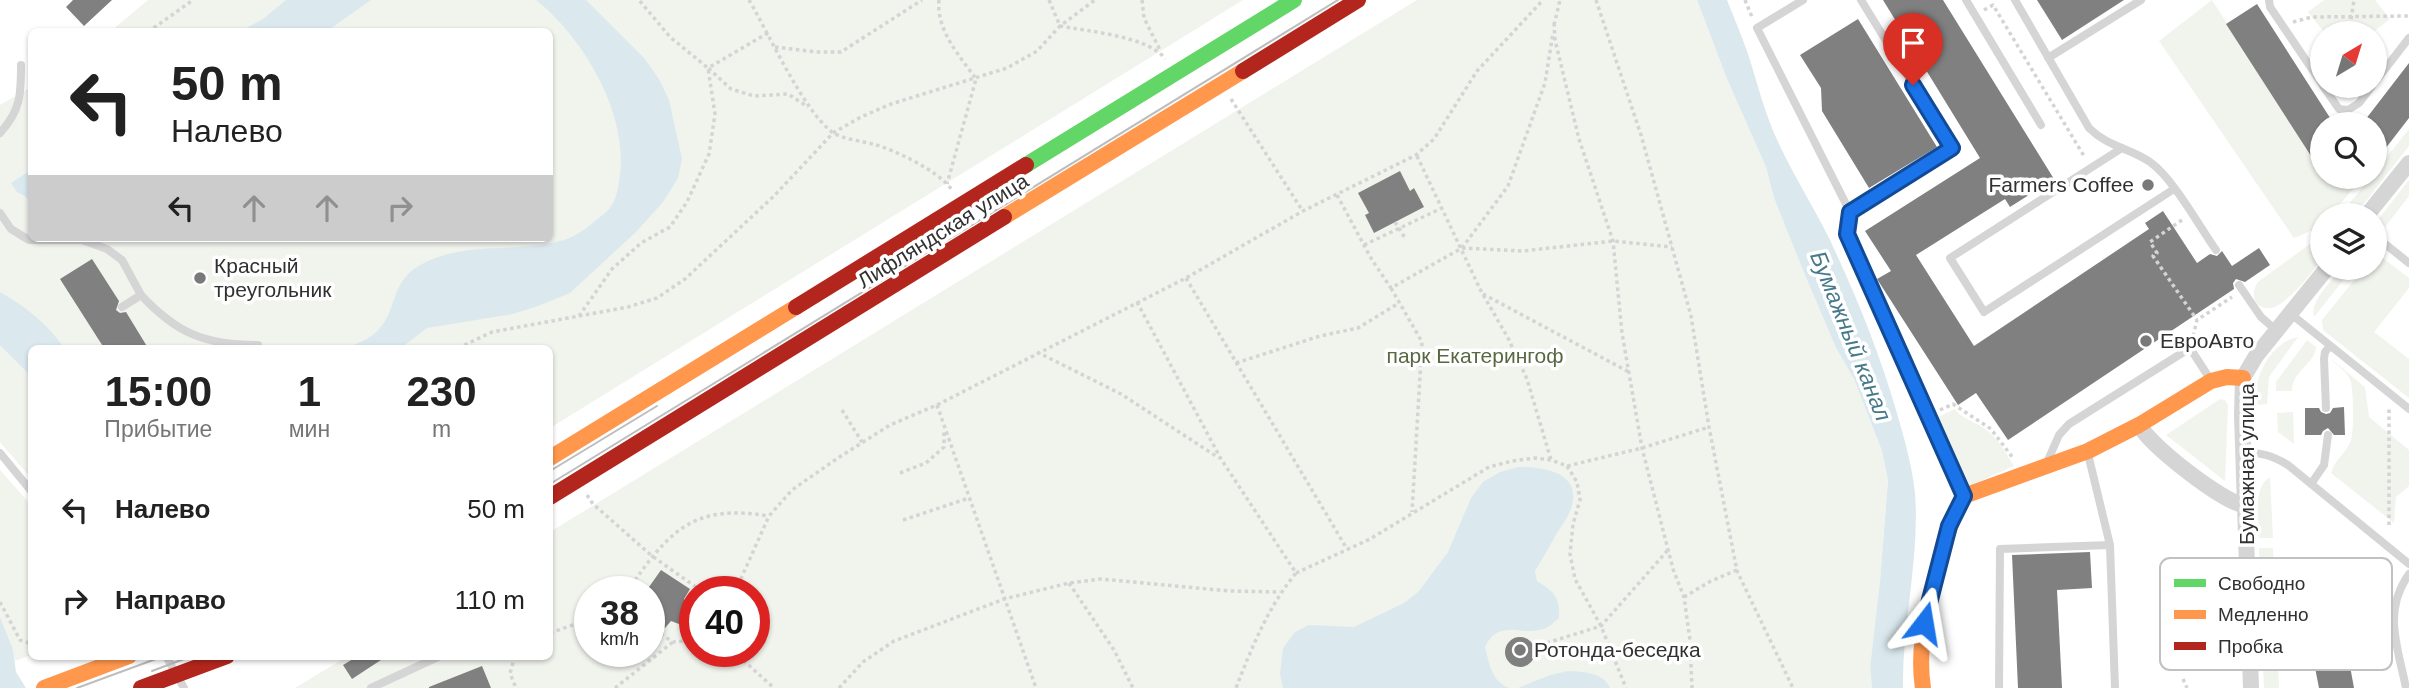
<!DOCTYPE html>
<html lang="ru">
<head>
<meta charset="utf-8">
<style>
  :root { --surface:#fff; --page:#f2f2f2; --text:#222; --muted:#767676 }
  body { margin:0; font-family:Arial,sans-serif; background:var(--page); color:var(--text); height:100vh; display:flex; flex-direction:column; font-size:26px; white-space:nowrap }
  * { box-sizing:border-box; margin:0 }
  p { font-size:23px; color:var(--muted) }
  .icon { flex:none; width:38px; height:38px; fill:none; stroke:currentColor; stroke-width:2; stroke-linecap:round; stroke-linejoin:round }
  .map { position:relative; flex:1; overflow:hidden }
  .details { position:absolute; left:28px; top:345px; width:525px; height:315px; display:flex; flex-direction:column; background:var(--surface); border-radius:10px; box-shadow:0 2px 5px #0004 }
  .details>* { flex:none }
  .banner { position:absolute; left:28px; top:28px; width:525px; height:214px; border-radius:10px; box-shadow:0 2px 5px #0004; background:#fff; color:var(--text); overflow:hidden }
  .needle { width:46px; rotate:38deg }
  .tools { position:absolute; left:2310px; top:21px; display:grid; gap:14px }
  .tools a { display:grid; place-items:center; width:77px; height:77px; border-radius:50%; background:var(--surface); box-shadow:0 2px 5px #0004; font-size:35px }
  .speed { position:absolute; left:574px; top:576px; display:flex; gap:14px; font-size:35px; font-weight:700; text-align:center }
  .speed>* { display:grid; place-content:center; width:91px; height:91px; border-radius:50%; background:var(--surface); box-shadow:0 2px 5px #0004; line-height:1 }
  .speed small { font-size:18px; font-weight:400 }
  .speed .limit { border:10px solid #d22; background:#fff; color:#111 }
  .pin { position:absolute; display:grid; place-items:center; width:60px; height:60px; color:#fff; margin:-72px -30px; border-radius:50% 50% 50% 0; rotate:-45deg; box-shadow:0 0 7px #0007 }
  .pin .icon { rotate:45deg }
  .me { position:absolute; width:77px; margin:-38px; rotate:14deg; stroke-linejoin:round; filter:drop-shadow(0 0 5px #0008) }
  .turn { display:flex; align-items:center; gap:24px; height:147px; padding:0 28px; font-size:32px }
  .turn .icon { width:91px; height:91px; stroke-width:2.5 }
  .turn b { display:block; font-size:49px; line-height:60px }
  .lanes { display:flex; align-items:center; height:66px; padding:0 28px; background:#0003; justify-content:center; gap:35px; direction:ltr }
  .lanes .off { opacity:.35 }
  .eta { display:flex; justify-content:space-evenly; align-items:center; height:119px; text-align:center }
  .eta b { font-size:42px; font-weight:800; line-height:49px }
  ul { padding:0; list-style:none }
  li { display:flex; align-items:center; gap:21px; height:91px; padding:0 28px }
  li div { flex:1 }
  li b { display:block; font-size:26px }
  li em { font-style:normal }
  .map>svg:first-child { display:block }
  .green { fill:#f1f3ed; fill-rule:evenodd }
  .water { fill:#dbe9ee }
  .building { fill:#808080 }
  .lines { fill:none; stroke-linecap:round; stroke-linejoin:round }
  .path { stroke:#d4d4d4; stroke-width:3.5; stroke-dasharray:3.5 3.5; stroke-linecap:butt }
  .lane { stroke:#d5d5d5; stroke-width:8 }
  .street { stroke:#d5d5d5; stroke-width:16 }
  .fast { stroke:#63d668; stroke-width:16 }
  .slow { stroke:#ff974d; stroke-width:16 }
  .jam { stroke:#b3261e; stroke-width:16 }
  .tram { stroke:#bdbdbd; stroke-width:2 }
  .route-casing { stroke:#114b97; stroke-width:18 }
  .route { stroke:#1a73e8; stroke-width:12 }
  .poi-dot { fill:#797979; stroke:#fff; stroke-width:2.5 }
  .labels { text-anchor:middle; stroke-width:7; stroke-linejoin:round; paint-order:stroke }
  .poi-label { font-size:21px; fill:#313131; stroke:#fff; text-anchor:start }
  .street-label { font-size:21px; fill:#313131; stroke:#fff }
  .park-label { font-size:21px; fill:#596843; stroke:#fff }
  .water-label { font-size:23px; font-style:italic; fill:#47798a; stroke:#fff }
  .key { fill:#fff; stroke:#c1c1c1; stroke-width:2 }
  .key-label { font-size:19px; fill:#313131 }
</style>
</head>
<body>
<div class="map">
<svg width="2409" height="688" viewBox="0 0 2409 688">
  <rect width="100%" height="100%" fill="#fff"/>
  <path class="green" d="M148,0H1243L550,428V348H32L31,478L0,442V105L31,87L32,238H550V32L111,31Z
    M1417,0H1697L1727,79L1766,167L1774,198L1802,268L1836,348L1854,379L1882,451L1888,479L1880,581L1870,667L1872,688H295L348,656H550V532ZM590,592H649V651H590ZM695,592H754V651H695Z
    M2212,0L2318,165L2322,162V177H2363L2331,215H2322V226L2294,238L2159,41Z
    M2324,0H2375L2390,19L2372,33H2325L2308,12Z
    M2409,129V146L2355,215H2340L2371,177H2375V172Z
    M2409,180V196L2385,227L2377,221Z
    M2322,235C2322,242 2324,252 2321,258C2316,270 2284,307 2271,308C2254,310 2250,293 2258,282Z
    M2376,253L2409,278V288L2374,332L2409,359V398L2323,330L2322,320L2364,268H2375Z
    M2342,268H2353L2314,317C2310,300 2332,281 2342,268Z
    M2298,337L2269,377L2267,404L2254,405C2254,379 2269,343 2298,337Z
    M2307,340L2316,347C2315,364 2292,371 2292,391H2276V382Z
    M2331,359L2365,387L2369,417L2409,450V486L2396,497L2394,523L2331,473C2334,460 2347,453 2351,440C2354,431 2354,389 2350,379C2346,371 2337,366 2331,359Z
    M2220,399L2225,400L2228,405L2225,481L2166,435Z
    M1955,409C1962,420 1981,423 1991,434C2001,443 2007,456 2014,466L1969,486L1936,418Z
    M2293,412L2294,444L2278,432L2277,413Z
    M0,470L31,505V655L15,661L13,649L0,617Z
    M2270,477L2273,538H2259C2259,519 2252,488 2270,477Z
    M2259,548H2273L2279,688H2264Z"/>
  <path class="water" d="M286,0H371L327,31H241L263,19Z
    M536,0H586L644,58L659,79L669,100L682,159L678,178L663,202L636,232L570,293L538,306L513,314L427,328L401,348H343C409,332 378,287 422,264C466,240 517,254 564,240C575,237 587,228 595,221C600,216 608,212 611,206C616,200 618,189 619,181C631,117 584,38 536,0Z
    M1697,0H1727C1734,18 1742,36 1748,54C1758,85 1765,115 1779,144C1794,176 1813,206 1829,238C1855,293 1879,351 1896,410C1904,437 1912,465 1915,493C1920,558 1902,623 1903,688H1872L1870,667L1880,581L1888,480L1882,451L1854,379L1836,348L1802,268L1774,198L1766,167L1727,79Z
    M31,170V200L17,192L11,183Z
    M0,292C26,307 47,323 64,348H32L31,376L0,345Z
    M1518,467C1544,467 1583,472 1571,509C1568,517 1562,525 1557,533C1550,545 1543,558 1535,571L1537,581C1554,592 1560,596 1559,618C1555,621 1551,626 1546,628C1522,638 1499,617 1485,647C1489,663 1492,683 1510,688H1283L1280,674L1283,648L1295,632L1309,625L1354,627L1404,603L1419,591L1448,552L1471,498L1483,482L1500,472Z
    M0,617L13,649L16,672L26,688H0Z
    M1568,671C1584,672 1603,672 1610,688H1518L1550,675Z"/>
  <path class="building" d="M73,0H112L84,26L66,7Z
    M1883,0H1943L2054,179L2010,207L2005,199L1916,255L1974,346L2149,229L2145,223L2163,211L2197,263L2210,254L2217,256L2222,251L2232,266L2259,248L2270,265L2245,282L2236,279L2233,283L2234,289L2008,440L1976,393L1958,405L1877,279L1891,271L1865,231L1980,158Z
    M2037,0H2124L2062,40Z
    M2257,4L2334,124H2322V173L2226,24Z
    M1858,19L1937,147L1869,188L1822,111L1821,88L1800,55Z
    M2409,63V118L2375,162V124H2362Z
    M1400,171L1410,191L1414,188L1424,207L1374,233L1365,215L1369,213L1358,193Z
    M92,259L119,301L116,310L120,313L126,312L148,348H104L60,279Z
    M2344,407L2345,435H2334L2328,428L2323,431L2321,435H2305V408H2319L2321,412L2326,414L2330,413L2333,408Z
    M2090,552L2092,588L2057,590L2062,688H2018L2012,555Z
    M661,570L690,589L684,599L690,606L691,615L686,621L679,624L671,621L665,628L649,618V587Z
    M2323,613L2326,630L2350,626L2358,664L2350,666L2354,688H2319L2305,617Z
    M1505 652a15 15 0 1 1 30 0a15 15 0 1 1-30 0Z
    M358,656H387L352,679L343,665Z
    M482,666L491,688H429V687Z"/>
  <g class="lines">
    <path class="path" d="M749,0C769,34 803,110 832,132C842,139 861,141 873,144C895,150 939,171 952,190
      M939,0C936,30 959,55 976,79L947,184
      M1049,0L1060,26C1087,31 1151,37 1165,59
      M1142,0L1144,18L1160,50
      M1596,0L1641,135L1691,316L1709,427L1737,571L1793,688
      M1745,0L1752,17
      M1984,10L1993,5L2084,156
      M2293,22L2312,17L2409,16
      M1554,23L1555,40L1579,139L1613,241L1622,333L1642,448L1673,569L1684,597L1690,640L1692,688
      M1554,25L1560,0
      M148,32L193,0
      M768,33L708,68L731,89L754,96L788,94L808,107
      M2349,33L2354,0
      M775,47L817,52H841L922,0
      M2347,86L2348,98
      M1231,99L1302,210
      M1417,156L1481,291L1508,338L1527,379L1551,460
      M2099,181L2110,173
      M1337,195L1372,260L1391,288L1462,248L1508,186L1545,83L1553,33
      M2182,220L2150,242L2157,253L2153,256L2197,320
      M1395,222L1405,238
      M1364,245L1442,208
      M1462,248L1523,251L1613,241L1672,247
      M1186,278L1347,549
      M1391,288L1422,342L1412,512
      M1483,294L1629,372
      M1137,302L1221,459L1296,573C1268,607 1252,647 1236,688
      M579,316L628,307L657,298L685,279L774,196L833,133L861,117L891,104L1007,68L1037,51L1060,26L1095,0
      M2193,336L2197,320L2232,297
      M458,348L492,332L579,316L612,269L641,243L670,227L687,202L709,154L715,114L708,68L670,37L639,0
      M1037,352L1121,394L1219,458
      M1236,363L1320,336L1358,328L1399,303
      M937,405L1036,688
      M842,410L862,442
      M1940,410L1953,404L1991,429L2013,458
      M1567,466L1577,482L1580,500L1573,524L1570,554L1575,579L1601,626L1626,688
      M900,473L926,463L944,447V429
      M587,495L593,504L652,556L703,592
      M903,520L969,498
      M2389,525V408
      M1296,573L1370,539L1489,467L1512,461L1535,458L1551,460L1567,466L1642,448L1709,427
      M1069,583L1114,650L1133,688
      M2279,586L2389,587
      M627,592C668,532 692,503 769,516
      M735,592L769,516L792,490L838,458L890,425L937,405L1186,278L1303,211L1416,155L1434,139L1477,71L1543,0
      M1684,597L1711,581L1737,570
      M0,602L20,640L32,644
      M649,626L673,642L695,640
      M550,633L590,619
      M1540,645L1601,626L1668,550
      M733,651L774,688
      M515,656L510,673L516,688
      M2183,679L2187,688
      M615,688L673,642
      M839,688L863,662L894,641L1004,599L1069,583L1101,579L1229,591L1280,592"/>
    <path class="lane" d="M1803,0L1757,28L1850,212L1952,148L1861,0
      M1966,0L2041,125
      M2015,0L2089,128C2108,147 2130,148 2150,162C2173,178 2199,226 2216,250
      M2269,0L2270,7L2322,84
      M2048,58L2141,0
      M2375,82L2409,38
      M2323,86L2339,109L2348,110L2359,103L2372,86
      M0,133C21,110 21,94 21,65
      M2122,148L1950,258L1984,312L2174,189
      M1850,212L1847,234L1964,496
      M0,213L11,229L29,240H82L107,249L122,260L141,295L122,307
      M2375,236L2409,263
      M2239,285L2261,317L2277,331
      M141,295C177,334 206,345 258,345
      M2291,314L2409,409
      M2326,408L2324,359L2325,352L2330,346
      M0,453L32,492
      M2244,453C2261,452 2273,456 2288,465L2409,564
      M2088,454L2110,545L2115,688
      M2048,460L2059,435L2069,424L2190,348L2210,379
      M2311,484L2324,465L2328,435
      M166,656L184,688
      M371,688L440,656
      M1999,688L2000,549L2110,545
      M2406,688C2398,647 2382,612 2409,574"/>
    <path class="street" d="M2367,215L2409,163
      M2139,425C2151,446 2222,502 2246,506
      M2251,688L2242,415L2243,378L2256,356L2327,268"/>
    <path class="fast" d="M1026,165L1294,0"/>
    <path class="slow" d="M1004,217L1243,71
      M550,458L796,307
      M44,688L129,656
      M1923,688C1917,650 1926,616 1935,579C1943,550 1949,522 1964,496L2088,451L2139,425L2211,381L2227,377L2243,378"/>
    <path class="jam" d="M1243,71L1358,0
      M796,307L1026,165
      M550,497L1004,217
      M141,688L227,656"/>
    <path class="tram" d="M550,471L657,406
      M550,484L1338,0
      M152,671L192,656
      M77,688L164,656"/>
  </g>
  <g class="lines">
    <g class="route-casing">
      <path id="route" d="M1913,85L1952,148L1850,212L1847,234L1964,496L1949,526L1924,623"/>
    </g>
    <use href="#route" class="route"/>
  </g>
  <g class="poi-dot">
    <circle cx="2148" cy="185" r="7"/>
    <circle cx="200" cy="278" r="7"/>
    <circle cx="2146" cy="341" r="7"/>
    <circle cx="1520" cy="650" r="7"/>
  </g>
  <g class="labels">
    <g class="poi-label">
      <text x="2134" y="192" text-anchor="end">Farmers Coffee</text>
      <text x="214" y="273">Красный<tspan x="214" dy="24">треугольник</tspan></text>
      <text x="2160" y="348">ЕвроАвто</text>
      <text x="1534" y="657">Ротонда-беседка</text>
    </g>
    <g class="street-label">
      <text transform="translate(943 231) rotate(-32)" y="7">Лифляндская улица</text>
      <text transform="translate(2247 464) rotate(-90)" y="7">Бумажная улица</text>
    </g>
    <g class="park-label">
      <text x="1475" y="363">парк Екатерингоф</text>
    </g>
    <g class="water-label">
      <text transform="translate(1851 336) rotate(68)" y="8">Бумажный канал</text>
    </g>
  </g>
  <rect x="2160" y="558" width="232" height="112" rx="10" class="key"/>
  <rect x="2174" y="579" width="32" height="8" fill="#63d668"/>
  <rect x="2174" y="610" width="32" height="9" fill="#ff974d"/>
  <rect x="2174" y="642" width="32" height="8" fill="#b3261e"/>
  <g class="key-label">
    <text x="2218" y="590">Свободно</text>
    <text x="2218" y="621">Медленно</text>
    <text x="2218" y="653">Пробка</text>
  </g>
</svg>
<div class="tools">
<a><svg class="needle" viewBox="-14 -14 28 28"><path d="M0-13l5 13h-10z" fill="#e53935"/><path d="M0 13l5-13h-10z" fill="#767676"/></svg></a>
<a><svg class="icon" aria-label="search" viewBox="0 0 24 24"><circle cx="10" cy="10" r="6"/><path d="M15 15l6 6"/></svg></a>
<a><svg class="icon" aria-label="layers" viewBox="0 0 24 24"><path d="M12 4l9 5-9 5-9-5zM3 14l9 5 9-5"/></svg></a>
</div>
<div class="speed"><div>38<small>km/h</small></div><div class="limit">40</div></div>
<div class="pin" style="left:1913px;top:85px;background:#d93025"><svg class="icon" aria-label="arrive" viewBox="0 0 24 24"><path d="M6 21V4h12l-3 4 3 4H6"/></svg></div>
<svg class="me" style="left:1924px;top:623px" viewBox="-20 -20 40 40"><path d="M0-17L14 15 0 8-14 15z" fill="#1a73e8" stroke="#fff" stroke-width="4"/></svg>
<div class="banner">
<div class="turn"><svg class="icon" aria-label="left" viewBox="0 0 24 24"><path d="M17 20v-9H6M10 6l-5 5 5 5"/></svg><div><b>50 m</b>Налево</div></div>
<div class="lanes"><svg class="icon" aria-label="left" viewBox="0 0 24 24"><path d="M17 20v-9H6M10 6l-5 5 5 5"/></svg><svg class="icon off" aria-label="ahead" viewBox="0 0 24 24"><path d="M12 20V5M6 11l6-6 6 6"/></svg><svg class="icon off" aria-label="ahead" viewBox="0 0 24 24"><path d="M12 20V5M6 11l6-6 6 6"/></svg><svg class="icon off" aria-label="right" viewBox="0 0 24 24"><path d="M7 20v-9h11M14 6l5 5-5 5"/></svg></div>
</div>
<section class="details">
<div class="eta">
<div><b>15:00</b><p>Прибытие</p></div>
<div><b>1</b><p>мин</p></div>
<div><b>230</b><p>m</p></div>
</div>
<ul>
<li><svg class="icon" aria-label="left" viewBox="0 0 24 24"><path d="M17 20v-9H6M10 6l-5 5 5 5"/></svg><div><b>Налево</b></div><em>50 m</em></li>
<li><svg class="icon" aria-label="right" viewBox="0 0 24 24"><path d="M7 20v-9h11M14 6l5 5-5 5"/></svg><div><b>Направо</b></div><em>110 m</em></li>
</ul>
</section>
</div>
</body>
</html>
